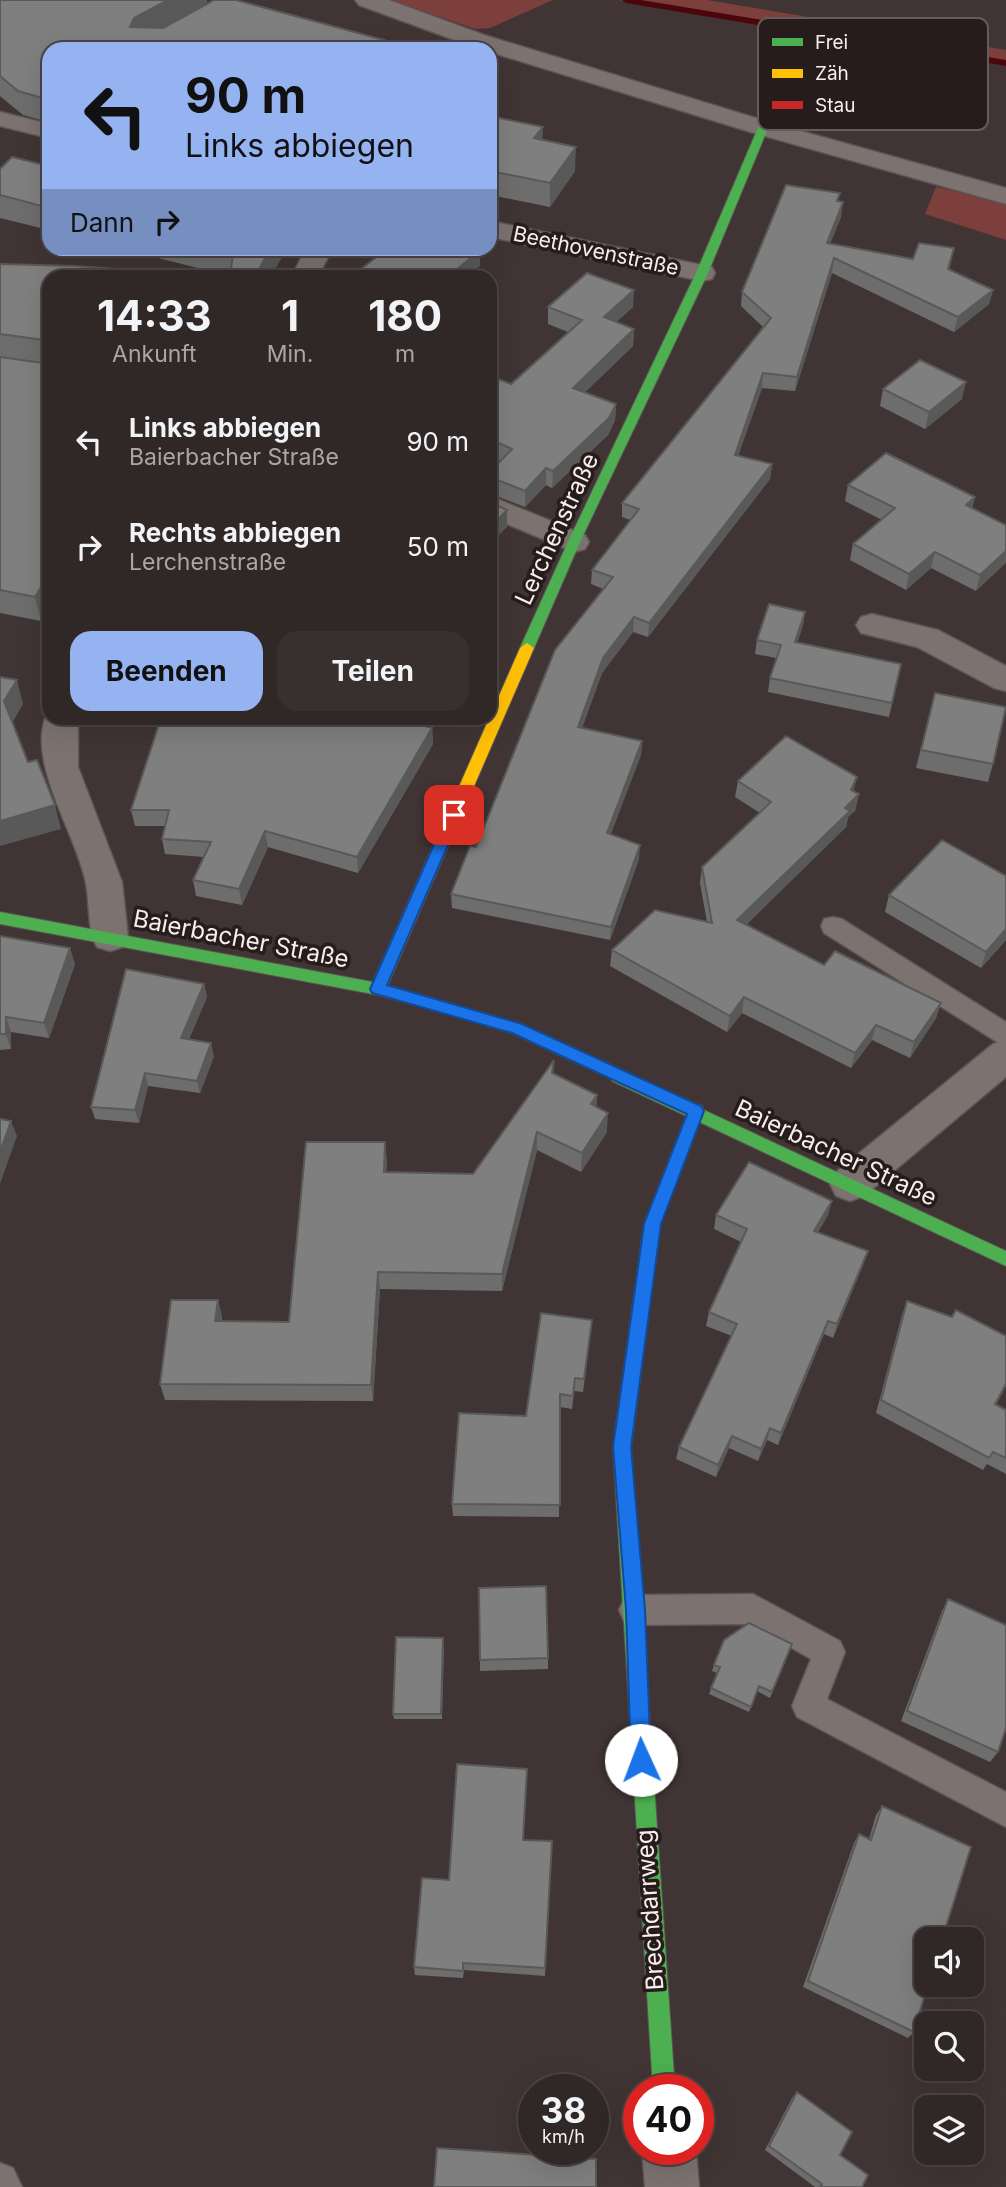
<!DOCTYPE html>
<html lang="de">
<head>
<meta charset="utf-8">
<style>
  :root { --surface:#302827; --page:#38302f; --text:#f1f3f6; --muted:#a8a6a7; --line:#4b4444; --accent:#95b2f1 }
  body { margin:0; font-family:Inter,sans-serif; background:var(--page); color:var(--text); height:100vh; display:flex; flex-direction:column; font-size:26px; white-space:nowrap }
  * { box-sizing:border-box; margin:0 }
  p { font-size:23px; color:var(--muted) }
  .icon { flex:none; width:38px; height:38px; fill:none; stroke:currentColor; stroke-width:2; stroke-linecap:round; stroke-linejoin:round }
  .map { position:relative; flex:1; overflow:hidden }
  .details { position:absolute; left:42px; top:270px; width:455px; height:455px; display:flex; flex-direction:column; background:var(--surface); border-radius:21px; box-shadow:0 7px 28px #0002,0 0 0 2px var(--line) }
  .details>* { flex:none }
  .banner { position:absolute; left:42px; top:42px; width:455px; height:214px; border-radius:21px; box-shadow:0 7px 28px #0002,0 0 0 2px var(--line); background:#95b2f1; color:#111; overflow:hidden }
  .tools { position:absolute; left:914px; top:1927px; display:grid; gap:14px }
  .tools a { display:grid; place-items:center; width:70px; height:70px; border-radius:14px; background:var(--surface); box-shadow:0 7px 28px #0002,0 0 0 2px var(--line); font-size:35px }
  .speed { position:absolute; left:518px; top:2074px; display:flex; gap:14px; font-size:35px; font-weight:700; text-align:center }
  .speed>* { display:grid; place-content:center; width:91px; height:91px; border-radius:50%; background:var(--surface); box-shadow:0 7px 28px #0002,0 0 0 2px var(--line); line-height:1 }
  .speed small { font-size:18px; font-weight:400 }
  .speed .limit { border:10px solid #d22; background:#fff; color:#111 }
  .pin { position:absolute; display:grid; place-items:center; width:60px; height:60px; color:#fff; margin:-30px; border-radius:14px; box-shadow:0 4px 10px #0006 }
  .me { position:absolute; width:77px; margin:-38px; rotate:358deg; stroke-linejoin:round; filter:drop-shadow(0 0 5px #0008) }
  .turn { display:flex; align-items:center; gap:24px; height:147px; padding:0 28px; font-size:32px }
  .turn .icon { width:91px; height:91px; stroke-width:2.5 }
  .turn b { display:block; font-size:49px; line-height:60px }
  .then { display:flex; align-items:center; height:66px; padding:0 28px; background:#0003; gap:14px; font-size:26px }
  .eta { display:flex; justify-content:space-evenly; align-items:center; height:119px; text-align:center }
  .eta b { font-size:42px; font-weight:700; line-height:49px }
  .action { display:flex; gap:14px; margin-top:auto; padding:14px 28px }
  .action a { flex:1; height:80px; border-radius:21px; background:var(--accent); color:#111; font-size:28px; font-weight:700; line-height:80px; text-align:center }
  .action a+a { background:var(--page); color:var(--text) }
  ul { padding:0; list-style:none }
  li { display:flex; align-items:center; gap:21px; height:105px; padding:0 28px }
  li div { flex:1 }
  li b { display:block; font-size:26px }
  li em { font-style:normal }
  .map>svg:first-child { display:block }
  .green { fill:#7c3f3b }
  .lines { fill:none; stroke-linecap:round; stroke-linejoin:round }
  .stream { fill:#4a060b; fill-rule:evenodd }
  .lane-casing { stroke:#5d5352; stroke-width:3 }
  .street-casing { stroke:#5d5352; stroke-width:3 }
  .fast-casing { stroke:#5d5352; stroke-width:2 }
  .slow-casing { stroke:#5d5352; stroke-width:2 }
  .jam-casing { stroke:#5d5352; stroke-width:2 }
  .lane { fill:#7c7371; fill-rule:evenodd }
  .street { fill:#7c7371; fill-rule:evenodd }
  .fast { fill:#4caf50; fill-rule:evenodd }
  .slow { fill:#ffc107; fill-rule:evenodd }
  .jam { fill:#c62828; fill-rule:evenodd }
  .wall { fill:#6d6d6d }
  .shaded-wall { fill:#595959 }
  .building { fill:#7f7f7f; stroke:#595959; stroke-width:2 }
  .route { fill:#1a73e8; stroke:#114b97; stroke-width:2 }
  .labels { text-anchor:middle; stroke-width:7; stroke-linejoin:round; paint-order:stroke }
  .far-street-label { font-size:21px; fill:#faedec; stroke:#251c1b }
  .street-label { font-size:24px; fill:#faedec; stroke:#251c1b }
  .key { fill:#251c1b; stroke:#655b5a; stroke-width:2 }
  .key-label { font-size:19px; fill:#faedec }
</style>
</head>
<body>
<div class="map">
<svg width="1006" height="2187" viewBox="0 0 1006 2187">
  <rect width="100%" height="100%" fill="#403534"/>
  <path class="green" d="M391,0H553L490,28L475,29Z
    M618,0H707L1006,50V66Z
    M936,187L1006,202V240L925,214Z"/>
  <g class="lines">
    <path class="stream" d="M622,0H641L1006,60V66L626,3Z"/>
    <g class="lane-casing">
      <path id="lane" d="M833,917L842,919L1006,1022V1045L997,1042L824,933L821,926L824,919Z
        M753,1594L840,1641L845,1652L827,1699L1006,1792V1827L797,1717L792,1706L811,1659L750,1624L635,1625L624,1621L619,1610L624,1599L635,1595Z
        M0,2163L13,2168L22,2187H0Z"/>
    </g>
    <g class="street-casing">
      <path id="street" d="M355,0H389L484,35L772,123L1006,188V204L754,133L490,52V49L468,45L359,5Z
        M0,112L49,124V138L0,126Z
        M490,221L702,265L712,267L715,273L712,279L702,281L490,237Z
        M306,248H333L318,276H292Z
        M490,496L585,535L589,542L585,549L574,552L490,517Z
        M872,614L938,630L1006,666V691L994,688L917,647L861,633L856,625L861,617Z
        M49,710V718H78V767L122,882L128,937L123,947L110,951L97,947C87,928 90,905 86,884C78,836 22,757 49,710Z
        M1006,1040V1077L864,1196L850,1201L836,1196L830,1184L836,1172L993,1044Z
        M642,2149H696L699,2187H645Z"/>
    </g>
    <g class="fast-casing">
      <path id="fast" d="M763,125L768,128L708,273L580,542L534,648L527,653L522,651L520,648L568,542L696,273L758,128Z
        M0,912L378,983L416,994L419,998L411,1004L378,995L0,924Z
        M618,1070L1006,1251V1266L612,1081L610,1076L612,1071Z
        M624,1425L630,1427L633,1433L631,1447L675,2090H653L613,1447L618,1427Z"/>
    </g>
    <g class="slow-casing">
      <path id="slow" d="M527,643L534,648L386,989L383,993H373L370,989L520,648Z"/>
    </g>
    <g class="jam-casing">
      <path id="jam" d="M411,992L521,1024L624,1071L626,1076L624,1081L618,1082L512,1033L406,1002L403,998Z
        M696,1104L702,1106L704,1111L660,1224L633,1433L630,1439L624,1441L618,1439L615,1433L644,1224L688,1111L690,1106Z"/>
    </g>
    <use href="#lane" class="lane"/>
    <use href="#street" class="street"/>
    <use href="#fast" class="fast"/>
    <use href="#slow" class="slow"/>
    <use href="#jam" class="jam"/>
  </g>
  <path class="wall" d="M0,0H207V4L384,40V49H49V126L48,122L23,115L0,96Z
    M490,116L543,140L575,171L550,207L490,195Z
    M49,166V230L0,218V169Z
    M839,201L841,217L830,243L913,259L951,263L949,270L993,290L989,304L954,332L832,273L795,391L762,388L738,456L772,464L770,479L648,637L633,632L602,673L582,728L642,741L641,755L610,835L639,859L610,940L452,908L451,894L603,589L591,584L592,570L630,520L622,517V503L763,327L741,306L742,292Z
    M119,248H287L271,276H229Z
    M375,248L480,266L376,258Z
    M0,264L217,276L41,621L0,613Z
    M548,307H633L616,322L634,329L633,346L585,392L616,404L615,420L608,435L552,488L546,485L525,507L491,494L490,472L501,461L490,456V376L511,384L568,332L548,324Z
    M883,389L962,399L925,429L880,406Z
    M848,485L975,497L972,508L1006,525L976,591L931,568L906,590L850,560L853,544L882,520L845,501Z
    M805,612L803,625L797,643L901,664L889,717L768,692L770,678L776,658L755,654L757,640Z
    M935,693L993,764L988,782L916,768Z
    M423,718L419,724L432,728L433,744L358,873L268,847L242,905L196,896L193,880L204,857L165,854L162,839L165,826H135L131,810Z
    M738,781L854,791L859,794L855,811L848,817L846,827L746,925L824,965L941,1003L936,1018L910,1058L872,1040L851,1068L742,1013L727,1032L610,966L612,950L707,922L700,883L702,867L760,813L735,797Z
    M1006,876V940L981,968L885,912L889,895Z
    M0,936L75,964L49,1038L11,1032V1049L0,1050Z
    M204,984L207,997L189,1039L214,1056L200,1093L148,1086L139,1123L95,1119L91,1107Z
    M554,1060L553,1073L597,1095L596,1107L607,1132L581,1172L537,1150L502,1291L380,1289L373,1401L165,1400L160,1384L218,1300L222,1317V1321L289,1322L387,1161L386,1172L473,1174Z
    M716,1215H828L818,1232L863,1265L833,1338L824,1334L778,1445L767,1440L758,1461L729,1448L716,1477L676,1459L679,1447L732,1336L706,1326L709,1312L741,1242L714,1229Z
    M907,1301L1006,1336V1386L996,1405L1006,1410V1474L987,1464L983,1470L876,1413L902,1315Z
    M592,1320L583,1392L574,1391L572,1409L560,1407L559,1517L453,1516L452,1504L526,1416Z
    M948,1599L998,1752L990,1762L901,1721L942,1611Z
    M444,1644L442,1719H394L393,1714Z
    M792,1644L770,1698L757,1691L749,1712L709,1694L717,1673L712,1671L714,1665Z
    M548,1658V1669L480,1671V1660Z
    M882,1806L914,2032L908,2038L803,1987L854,1843L859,1834L869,1839L876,1815Z
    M523,1840L552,1841L545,1976L464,1970L463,1978L415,1975L414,1967L449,1880Z
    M797,2092L840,2155L862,2187H815L765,2150L792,2098Z"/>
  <path class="shaded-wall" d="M168,0H207V4L138,42L130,27L134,18Z
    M384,40V49H373Z
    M497,82V105L490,115V91Z
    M543,127L542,151L534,138Z
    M576,147L575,171L550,207V183Z
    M843,202L841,217L825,257L827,243Z
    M271,248H287L271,276H255Z
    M480,250V266L468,276H449Z
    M834,258L832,273L795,391L797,377Z
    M634,290L633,307L603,334L604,317Z
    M993,290L989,304L954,332L958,317Z
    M634,329L633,346L573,404V388Z
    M763,373L762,388L733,470L735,455Z
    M966,382L962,399L925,429L929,412Z
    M616,404L615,420L608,435L552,488L553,471Z
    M772,464L770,479L648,637L649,623Z
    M546,468V485L525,507V491Z
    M975,497L971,513L966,505Z
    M507,510V527L490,544V528Z
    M1006,551V563L976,591L980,575Z
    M935,552L931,568L906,590L909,574Z
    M49,574V608L41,621L35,597Z
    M805,612L803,625L793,656L795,642Z
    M634,617L633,632L602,673L577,741L578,727L603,658Z
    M17,680L23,704L11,725L4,701Z
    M413,718H423L411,738L410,722Z
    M432,728L433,744L358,873L357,857Z
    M642,741L641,755L606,847L607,833Z
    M857,777L853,793L859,794L855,811L848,817L846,827L734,936L737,920L845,808Z
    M55,805L61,829L0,846V821Z
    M265,831L268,847L242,905L239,889Z
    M640,845L639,859L610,940L611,927Z
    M1006,929V940L981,968L986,952Z
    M70,948L75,964L49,1038L44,1023Z
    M204,984L207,997L184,1051L181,1038Z
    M744,997L742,1013L727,1032L730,1016Z
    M941,1003L936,1018L910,1058L914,1042Z
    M6,1017L11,1032V1049L6,1034Z
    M876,1025L872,1040L851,1068L855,1053Z
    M211,1043L214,1056L200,1093L197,1081Z
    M145,1073L148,1086L139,1123L135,1110Z
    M597,1095L596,1113L591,1104Z
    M608,1113L607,1132L581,1172L582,1153Z
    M11,1121L17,1136L0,1184V1152Z
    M537,1132V1150L502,1291V1274Z
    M385,1142L387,1161L385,1190L384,1172Z
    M832,1201L828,1215L810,1245L814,1231Z
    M868,1251L863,1265L833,1338L837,1324Z
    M378,1272L380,1289L373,1401L371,1385Z
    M218,1300L222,1317L220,1338L215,1321Z
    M828,1321L824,1334L778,1445L781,1433Z
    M770,1428L767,1440L758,1461L761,1449Z
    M732,1436L729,1448L716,1477L718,1465Z"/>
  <path class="building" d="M0,0H168L134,18L130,27L163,28L214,0H236L384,40L373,49H49V116L47,114L46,99L18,91L0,76Z
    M490,80L497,82L490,91Z
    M490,116L543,127L534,138L576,147L550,183L490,171Z
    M12,157L49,166V208L0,195V169Z
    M786,185L840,193L837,201L843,202L827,243L913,259L919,243L954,248L948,269L993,290L958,317L834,258L797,377L763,373L735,455L772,464L649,623L634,617L603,658L578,727L642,741L607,833L640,845L611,927L451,894L470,846L476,847L555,650L613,577L592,570L639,509L622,503L771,318L742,292Z
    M211,248H271L255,276H230L233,254Z
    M375,248H477L480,250L449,276H352L383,252Z
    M0,264L75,266L217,276H49V574L35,597L0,590V357L43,363L46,361V343L44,340L0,334Z
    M587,273L634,290L604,317L634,329L573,388L616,404L609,418L553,471L546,468L525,491L490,477V472L512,449L490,439V376L511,384L582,320L548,307Z
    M920,360L966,382L929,412L883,389Z
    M886,453L975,497L966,505L1006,525V551L980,575L935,552L909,574L853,544L895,508L848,485Z
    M490,502L507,510L490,528Z
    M769,604L805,612L795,642L901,664L892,703L770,678L781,645L757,640Z
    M0,677L17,680L4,701L28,762L37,760L55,805L0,821Z
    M935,693L1006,707L993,764L921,750Z
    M161,718H413L410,722L432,728L357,857L265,831L239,889L193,880L211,842L162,839L169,810H131Z
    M786,736L857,777L851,790L859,794L845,808L850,811L737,920L824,965L835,951L941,1003L914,1042L876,1025L855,1053L744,997L730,1016L612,950L655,910L712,923L702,867L771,802L738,781Z
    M942,840L1006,876V929L986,952L889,895Z
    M0,936L70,948L44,1023L6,1017V1034H0Z
    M126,969L204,984L181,1038L211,1043L197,1081L145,1073L135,1110L91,1107Z
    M554,1060L552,1073L597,1095L591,1104L608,1113L582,1153L537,1132L502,1274L378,1272L371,1385L160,1384L171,1300H218L215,1321L289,1322L306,1142H385L384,1172L473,1174Z
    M0,1119L11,1121L0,1152Z
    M749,1162L832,1201L814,1231L868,1251L837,1324L828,1321L781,1433L770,1428L761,1449L732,1436L718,1465L679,1447L737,1324L709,1312L747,1229L716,1215Z
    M907,1301L952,1317L956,1310L1006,1336V1384L995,1404L1006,1410V1458L993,1452L989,1458L881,1400Z
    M541,1313L592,1320L584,1379L575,1378L573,1396L560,1394V1505L452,1504L459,1413L526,1416Z
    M546,1586L548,1658L480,1660L479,1588Z
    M948,1599L1006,1625V1728L998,1752L907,1711Z
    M749,1623L792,1644L772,1692L759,1686L751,1707L711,1688L720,1667L714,1665L724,1640Z
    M396,1637L443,1638L441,1714H393Z
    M457,1764L527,1769L523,1840L552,1841L545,1968L463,1963V1971L414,1967L422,1878L449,1880Z
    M882,1806L971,1847L942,1939H926V1984H928L914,2032L808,1981L859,1834L871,1840Z
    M797,2092L852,2132L840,2155L868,2175L862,2187H820L822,2184L769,2146Z
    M437,2148L596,2159V2187H434Z"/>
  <path class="route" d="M454,810L461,815L387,985L522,1024L701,1106L704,1111L661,1224L631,1447L645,1610L651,1760L648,1767L641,1770L634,1767L631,1760L626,1610L613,1447L644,1224L687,1114L512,1033L372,993L370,989L447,815Z"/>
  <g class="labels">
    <g class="far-street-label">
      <text transform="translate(596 251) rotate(12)" y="7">Beethovenstraße</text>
    </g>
    <g class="street-label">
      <text transform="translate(557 529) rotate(-65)" y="8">Lerchenstraße</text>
      <text transform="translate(241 939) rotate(11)" y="8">Baierbacher Straße</text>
      <text transform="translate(836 1153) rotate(25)" y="8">Baierbacher Straße</text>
      <text transform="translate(650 1910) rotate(-94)" y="8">Brechdarrweg</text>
    </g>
  </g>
  <rect x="758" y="18" width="230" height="112" rx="10" class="key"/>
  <rect x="772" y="38" width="31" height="8" fill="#4caf50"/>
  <rect x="772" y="69" width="31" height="9" fill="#ffc107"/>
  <rect x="772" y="101" width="31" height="8" fill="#c62828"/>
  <g class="key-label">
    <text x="815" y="49">Frei</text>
    <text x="815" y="80">Zäh</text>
    <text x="815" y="112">Stau</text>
  </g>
</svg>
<div class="tools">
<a><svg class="icon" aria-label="sound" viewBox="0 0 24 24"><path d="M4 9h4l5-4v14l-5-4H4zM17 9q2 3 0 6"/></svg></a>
<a><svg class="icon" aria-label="search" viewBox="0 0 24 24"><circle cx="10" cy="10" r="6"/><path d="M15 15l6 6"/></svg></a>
<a><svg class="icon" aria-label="layers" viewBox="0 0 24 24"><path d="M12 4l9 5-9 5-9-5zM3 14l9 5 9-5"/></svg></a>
</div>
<div class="speed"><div>38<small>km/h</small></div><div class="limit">40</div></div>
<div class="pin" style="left:454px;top:815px;background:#d93025"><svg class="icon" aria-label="arrive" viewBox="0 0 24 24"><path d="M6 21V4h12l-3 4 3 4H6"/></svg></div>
<svg class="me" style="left:641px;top:1760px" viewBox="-20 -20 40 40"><circle r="19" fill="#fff"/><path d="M0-13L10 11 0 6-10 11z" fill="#1a73e8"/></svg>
<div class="banner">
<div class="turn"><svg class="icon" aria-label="left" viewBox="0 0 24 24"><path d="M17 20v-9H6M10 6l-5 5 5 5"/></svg><div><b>90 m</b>Links abbiegen</div></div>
<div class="then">Dann<svg class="icon" aria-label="right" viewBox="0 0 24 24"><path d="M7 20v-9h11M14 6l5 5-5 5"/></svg></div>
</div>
<section class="details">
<div class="eta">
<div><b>14:33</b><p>Ankunft</p></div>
<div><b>1</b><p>Min.</p></div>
<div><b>180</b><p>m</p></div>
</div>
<ul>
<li><svg class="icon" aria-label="left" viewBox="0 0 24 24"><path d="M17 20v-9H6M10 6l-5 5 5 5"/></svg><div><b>Links abbiegen</b><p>Baierbacher Straße</p></div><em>90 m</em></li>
<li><svg class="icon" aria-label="right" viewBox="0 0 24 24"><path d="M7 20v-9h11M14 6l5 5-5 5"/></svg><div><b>Rechts abbiegen</b><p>Lerchenstraße</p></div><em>50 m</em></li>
</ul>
<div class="action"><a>Beenden</a><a>Teilen</a></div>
</section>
</div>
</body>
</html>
